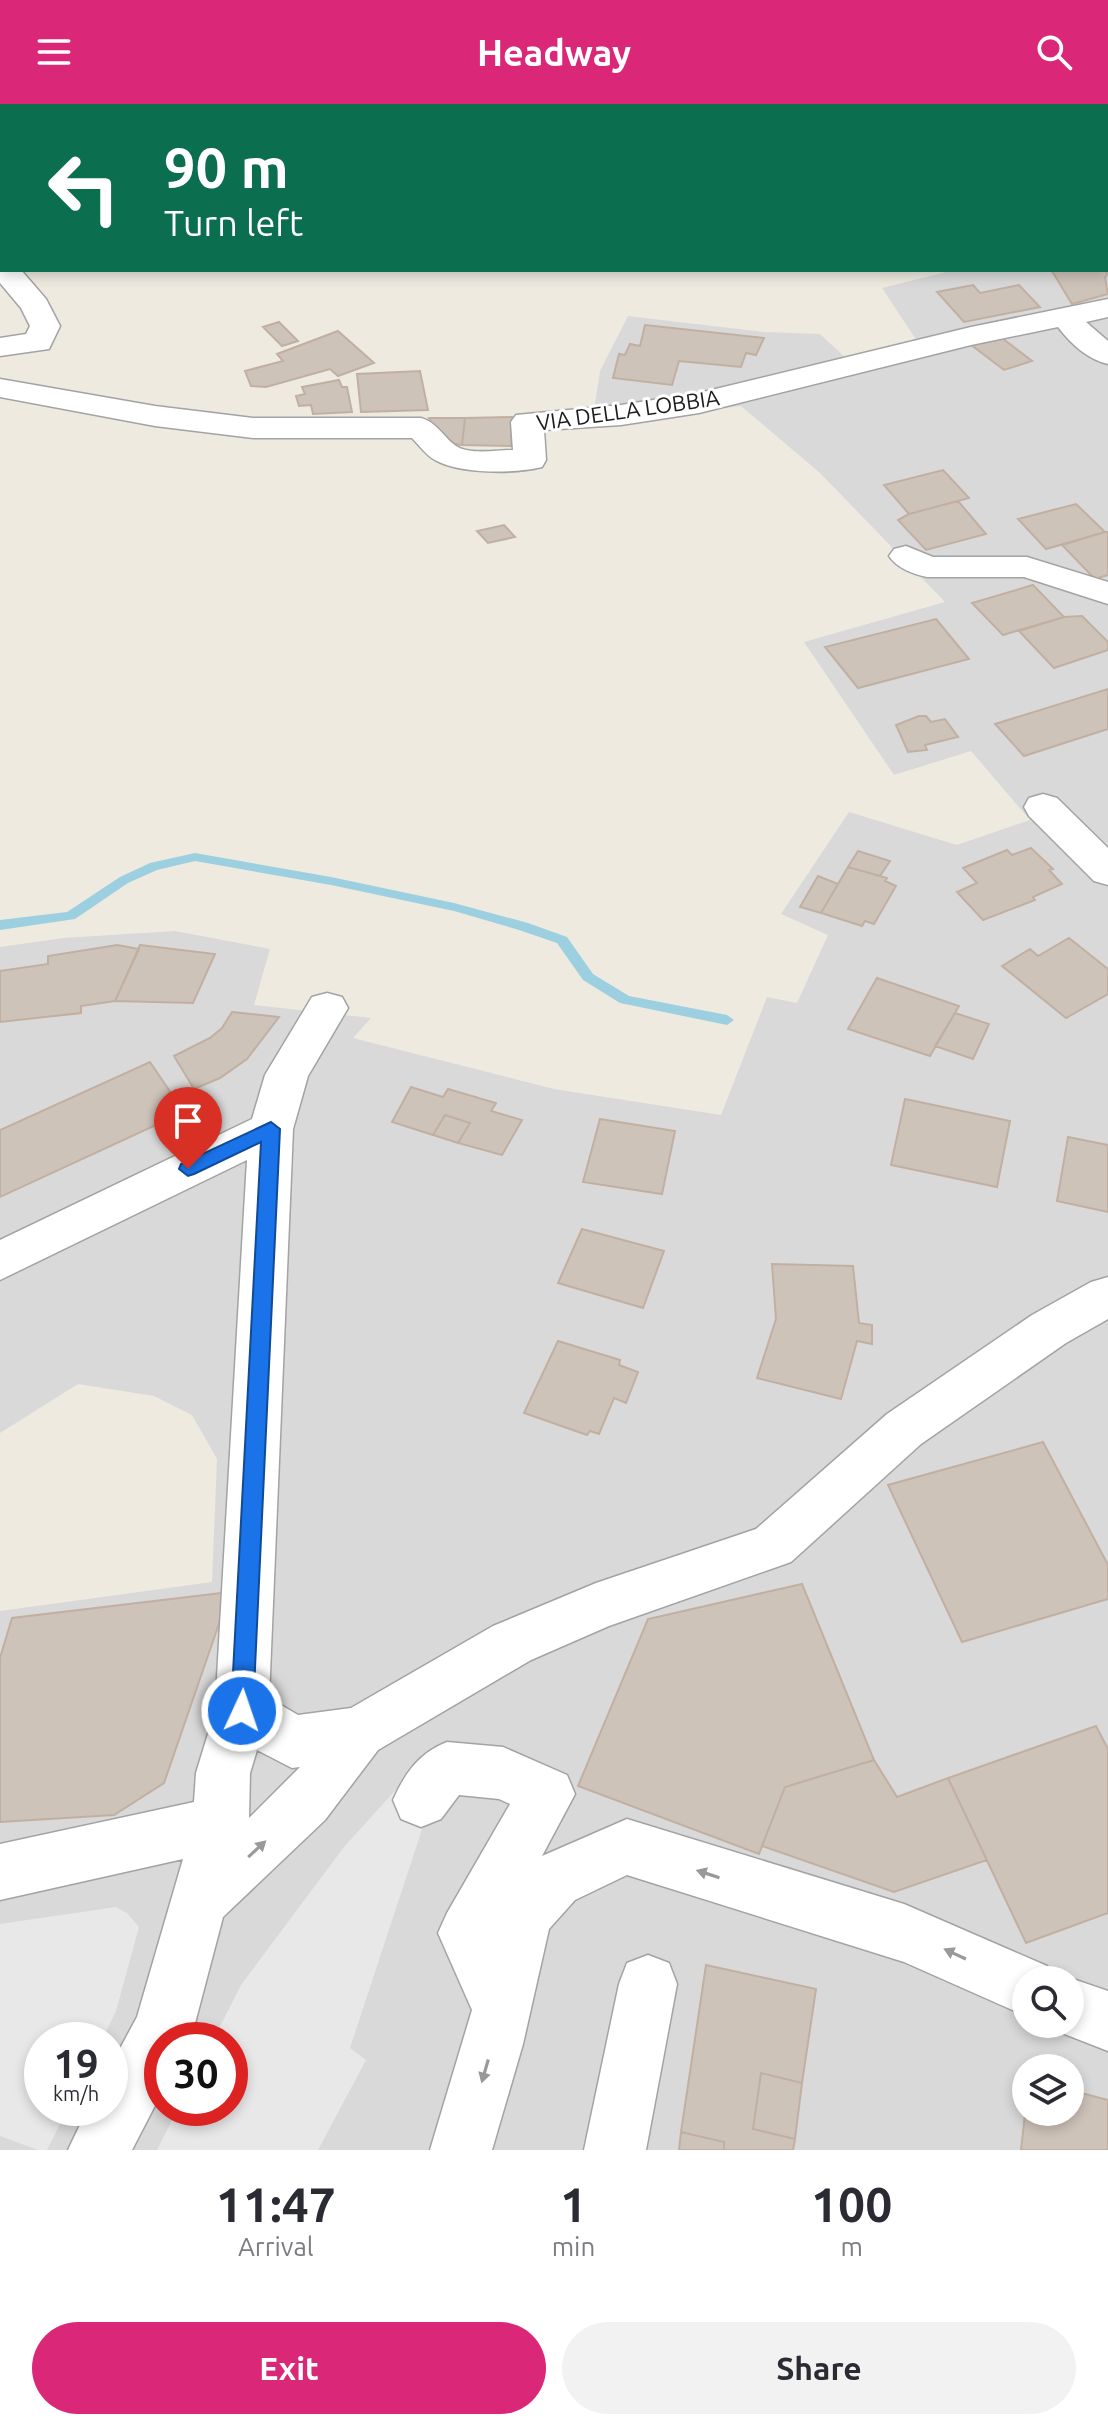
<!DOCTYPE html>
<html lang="en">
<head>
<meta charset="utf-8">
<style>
  :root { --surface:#fff; --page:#f2f2f3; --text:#2b2b33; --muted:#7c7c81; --accent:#db2777 }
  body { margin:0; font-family:Ubuntu,sans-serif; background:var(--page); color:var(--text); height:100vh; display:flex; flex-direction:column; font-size:30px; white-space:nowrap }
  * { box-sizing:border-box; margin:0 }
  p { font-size:26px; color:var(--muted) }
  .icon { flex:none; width:44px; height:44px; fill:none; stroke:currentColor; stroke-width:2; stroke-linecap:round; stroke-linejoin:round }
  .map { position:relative; height:2046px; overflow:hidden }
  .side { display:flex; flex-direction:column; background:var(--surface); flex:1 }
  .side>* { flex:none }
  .banner { position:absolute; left:0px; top:0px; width:1108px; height:168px; box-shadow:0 4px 12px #0003; background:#0b6e4f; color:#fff; overflow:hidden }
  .tools { position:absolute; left:1012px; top:1862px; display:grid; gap:16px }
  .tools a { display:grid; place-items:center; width:72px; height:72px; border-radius:50%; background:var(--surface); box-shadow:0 4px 12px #0003; font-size:40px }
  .speed { position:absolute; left:24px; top:1918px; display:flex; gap:16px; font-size:40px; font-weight:700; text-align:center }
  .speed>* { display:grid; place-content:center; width:104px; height:104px; border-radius:50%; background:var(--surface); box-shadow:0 4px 12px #0003; line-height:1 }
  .speed small { font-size:20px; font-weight:400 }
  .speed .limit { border:12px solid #d22; background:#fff; color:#111 }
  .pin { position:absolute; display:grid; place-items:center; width:68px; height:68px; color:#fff; margin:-82px -34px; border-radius:50% 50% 50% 0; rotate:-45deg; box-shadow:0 0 8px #0007 }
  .pin .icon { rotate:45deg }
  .me { position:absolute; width:88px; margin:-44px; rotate:3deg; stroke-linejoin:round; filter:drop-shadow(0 0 6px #0008) }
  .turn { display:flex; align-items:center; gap:28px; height:168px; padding:0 32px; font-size:36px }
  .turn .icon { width:104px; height:104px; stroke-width:2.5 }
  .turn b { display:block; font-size:56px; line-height:68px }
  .eta { display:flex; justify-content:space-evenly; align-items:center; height:136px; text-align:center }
  .eta b { font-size:48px; font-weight:700; line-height:56px }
  .cta { display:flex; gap:16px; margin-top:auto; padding:16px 32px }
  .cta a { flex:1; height:92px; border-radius:48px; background:var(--accent); color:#fff; font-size:32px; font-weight:700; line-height:92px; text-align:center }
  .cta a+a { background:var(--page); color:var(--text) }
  header { display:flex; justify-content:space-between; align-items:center; height:104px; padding:0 32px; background:var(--accent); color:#fff; font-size:36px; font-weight:700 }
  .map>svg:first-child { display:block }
  .residential { fill:#dad9d9; fill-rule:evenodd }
  .parking { fill:#e8e8e8 }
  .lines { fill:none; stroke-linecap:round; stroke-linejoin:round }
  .stream { fill:#9cd0e0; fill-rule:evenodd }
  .building { fill:#cec3b9; stroke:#c1b0a2; stroke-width:2 }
  .minor-casing { stroke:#a3a3a3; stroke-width:3 }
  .minor { fill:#fff; fill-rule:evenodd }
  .oneway { fill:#999 }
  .route { fill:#1a73e8; stroke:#114b97; stroke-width:2 }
  .labels { text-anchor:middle; stroke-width:6; stroke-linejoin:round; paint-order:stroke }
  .far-street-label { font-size:22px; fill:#1c1c1c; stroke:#fff }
</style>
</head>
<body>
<header><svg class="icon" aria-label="menu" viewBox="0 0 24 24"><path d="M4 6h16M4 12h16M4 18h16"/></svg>Headway<svg class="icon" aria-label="search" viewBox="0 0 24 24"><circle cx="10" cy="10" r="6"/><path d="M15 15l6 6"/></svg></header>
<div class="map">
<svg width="1108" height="2046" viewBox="0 0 1108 2046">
  <rect width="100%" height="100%" fill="#eeeae0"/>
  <path class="residential" d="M554,0H1108V2046H0V1507L212,1478L217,1355L192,1311L154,1292L78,1280L0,1329V843L63,834L175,827L270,845L254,901L371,914L353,934L554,985L721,1011L767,893L797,899L828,831L781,810L849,708L957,741L1030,716L971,647L894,671L804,538L945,498L820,369L741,302L592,320L600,267L628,212L764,228L820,230L846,254L917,237L882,184L954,166H1106V2ZM1026,1876H1070V1920H1026ZM42,1936H110V2004H42ZM162,1936H230V2004H162ZM1026,1964H1070V2008H1026Z"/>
  <path class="parking" d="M401,1680L434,1689L350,1944L366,1956L318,2046H157L178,2004H230V1936H213L241,1881L344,1743Z
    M116,1803L127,1809L139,1823L116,1907L102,1936H42V2004H68L47,2046H38L0,2032V1820Z"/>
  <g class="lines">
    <path class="stream" d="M195,749L331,773L454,799L528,819L567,833L593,870L629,892L727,911L734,916L727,921L620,899L583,876L557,839L519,826L454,807L331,781L195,757L157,766L128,779L75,815L0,826V816L67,808L120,773L150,759Z"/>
  </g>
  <path class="building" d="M717,0H855L857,2H719Z
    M1104,166L1108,170L1105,173L1108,190L1072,200L1052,167Z
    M973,181L980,189L1019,181L1040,203L964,218L937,188Z
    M279,218L298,237L282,242L263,223Z
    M645,221L764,234L756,251L746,249L741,263L679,257L672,281L613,274L619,250L625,251L630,240L640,242Z
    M338,227L374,259L338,272L330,265L266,283L251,282L245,267L283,257L277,250Z
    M998,231L1032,257L1004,266L970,240Z
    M420,267L428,306L361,308L357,270Z
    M339,276L342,283H347L352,308L313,310L311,301L299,302L296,292L305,290L302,283Z
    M512,313L511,342L462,341L465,314Z
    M429,314H465L462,341L443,338Z
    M943,366L969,394L909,410L884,381Z
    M958,397L986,430L926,446L898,416L909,410Z
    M1076,400L1105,428L1046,445L1018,415Z
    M504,421L515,433L488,439L477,427Z
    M1105,428H1108V471L1095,475L1062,441Z
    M1033,481L1064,513L1003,531L972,499Z
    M1082,512L1108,538V546L1054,564L1019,527L1064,513Z
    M936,515L969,555L858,584L825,543Z
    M1108,585V625L1024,652L995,620Z
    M919,612H926L931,618L945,615L958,633L925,641L927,646L908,648L896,621Z
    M1031,744L1053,765L1049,766L1062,780L1033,793L1035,796L983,816L957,788L977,779L963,764L1007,746L1012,751Z
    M858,747L890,757L880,772L848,763Z
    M848,763L887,774L885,777L896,782L874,820L865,817L862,822L821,809Z
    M818,772L838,780L821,809L800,803Z
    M1069,834L1108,865V890L1066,914L1002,862L1030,845L1038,852Z
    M117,841L139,845L115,897L81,902V909L0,918V867L48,860V852Z
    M140,841L215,850L193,899L115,897Z
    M877,874L959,902L930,952L848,925Z
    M232,908L279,913L247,955L220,974L194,985L174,952L210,934L222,924Z
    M955,909L989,920L973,955L935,942Z
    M150,958L184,1008L0,1093V1026Z
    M411,983L443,993L448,985L496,999L491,1007L522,1016L502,1051L458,1039L470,1019L445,1011L433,1031L392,1018Z
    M905,995L1010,1017L997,1083L891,1061Z
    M445,1011L470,1019L458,1039L433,1031Z
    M600,1015L675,1027L662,1090L583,1078Z
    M1068,1033L1108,1041V1108L1057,1097Z
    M582,1125L664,1147L643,1204L558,1179Z
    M772,1160L853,1162L859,1219L872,1221V1240L857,1237L841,1295L757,1274L776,1215Z
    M558,1237L620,1256L619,1261L638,1268L626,1299L614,1294L599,1330L590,1327L587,1331L524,1309Z
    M1043,1338L1108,1461V1495L962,1538L888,1381Z
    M802,1480L874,1656L785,1683L759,1750L578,1682L648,1515Z
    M230,1488L164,1679L114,1711L0,1718V1554L12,1514Z
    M1096,1622L1108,1645V1809L1026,1839L948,1674Z
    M874,1656L897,1693L948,1674L987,1756L894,1788L762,1742L785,1683Z
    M706,1861L816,1885L802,1979L761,1969L753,2025L795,2035L793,2046H724V2038L681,2028Z
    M761,1969L802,1979L795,2035L753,2025Z
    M1070,1986L1108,1996V2046H1021L1026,2001V2008H1070Z
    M681,2028L724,2038V2046H679Z"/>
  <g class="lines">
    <g class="minor-casing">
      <path id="minor" d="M0,158L2,166H21L46,195L60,222L49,245L0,252V234L26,230L30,222L21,204L0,179Z
        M1108,195V213L1086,218L1108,237V260C1087,255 1071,240 1058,223L971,241L699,309L621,321L544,326L546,356L542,363C514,370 459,370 435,356C426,351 419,341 412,334H253L155,322L0,293V275L155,302L253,314H421C438,319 442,332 456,342C470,351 496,346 513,346L511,318L516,311L621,301L699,289L971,223Z
        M906,442L933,453H1027L1108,478V500L1024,473H927C913,470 897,464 889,452L894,445Z
        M1043,690L1057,694L1108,744V781L1094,777L1029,712L1024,703L1029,694Z
        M327,889L342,893L348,904L308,972L293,1025L269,1594L298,1611L351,1604L493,1522L596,1479L756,1425L887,1310L1032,1211L1091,1178L1108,1173V1215L1066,1239L921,1340L791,1458L609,1522L531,1556L378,1646L325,1716L223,1813L194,1923L188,1936H162V1988L132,2046H68L88,2004H110V1963L137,1913L183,1755L0,1796V1740L194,1698L196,1669L215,1607L247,1056L0,1176V1136L252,1015L265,971L312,893ZM257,1646L292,1664L300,1663L249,1714L250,1669Z
        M447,1638L503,1643L567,1671L575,1690L542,1752L627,1715L904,1800L1047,1862L1052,1876H1026V1912L904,1858L627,1771L575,1796L549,1825L523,1940L492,2046H430L472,1906L438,1829L447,1809L510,1700L499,1695L459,1691L441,1715L421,1723L401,1715L393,1696C405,1669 419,1649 447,1638Z
        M648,1851L669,1859L677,1880L646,2046H584L619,1880L627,1859Z
        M1070,1874L1108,1887V1947L1049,1924L1048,1920H1070V1876H1064Z"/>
    </g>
    <use href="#minor" class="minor"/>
  </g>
  <defs><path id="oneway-solid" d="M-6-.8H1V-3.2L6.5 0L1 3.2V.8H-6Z" transform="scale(2)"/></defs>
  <g class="oneway">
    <use href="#oneway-solid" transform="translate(257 1745) rotate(-43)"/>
    <use href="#oneway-solid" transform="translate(708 1770) rotate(-162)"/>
    <use href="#oneway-solid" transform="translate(955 1850) rotate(-155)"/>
    <use href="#oneway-solid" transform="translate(485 1967) rotate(106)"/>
  </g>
  <path class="route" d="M271,1018L280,1025L253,1607L250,1615L242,1618L234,1615L231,1607L261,1038L194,1070L188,1072L179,1065L181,1060Z"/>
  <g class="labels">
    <g class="far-street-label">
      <text transform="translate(628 306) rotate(-8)" y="8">VIA DELLA LOBBIA</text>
    </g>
  </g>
</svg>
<div class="tools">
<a><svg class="icon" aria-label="search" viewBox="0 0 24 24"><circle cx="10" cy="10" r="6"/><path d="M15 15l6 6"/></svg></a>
<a><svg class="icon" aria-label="layers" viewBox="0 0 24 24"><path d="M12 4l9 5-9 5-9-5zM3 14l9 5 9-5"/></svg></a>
</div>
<div class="speed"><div>19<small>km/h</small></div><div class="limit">30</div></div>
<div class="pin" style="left:188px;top:1065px;background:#d93025"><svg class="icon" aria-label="arrive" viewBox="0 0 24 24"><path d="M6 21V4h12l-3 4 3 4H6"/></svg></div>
<svg class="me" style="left:242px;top:1607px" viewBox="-20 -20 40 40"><circle r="17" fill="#1a73e8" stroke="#fff" stroke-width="3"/><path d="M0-11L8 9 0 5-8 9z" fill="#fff"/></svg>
<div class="banner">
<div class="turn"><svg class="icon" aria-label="left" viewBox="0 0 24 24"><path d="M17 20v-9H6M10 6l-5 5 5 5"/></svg><div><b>90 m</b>Turn left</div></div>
</div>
</div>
<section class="side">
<div class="eta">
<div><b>11:47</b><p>Arrival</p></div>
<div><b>1</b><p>min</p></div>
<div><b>100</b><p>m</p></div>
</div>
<div class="cta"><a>Exit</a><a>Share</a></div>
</section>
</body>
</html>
